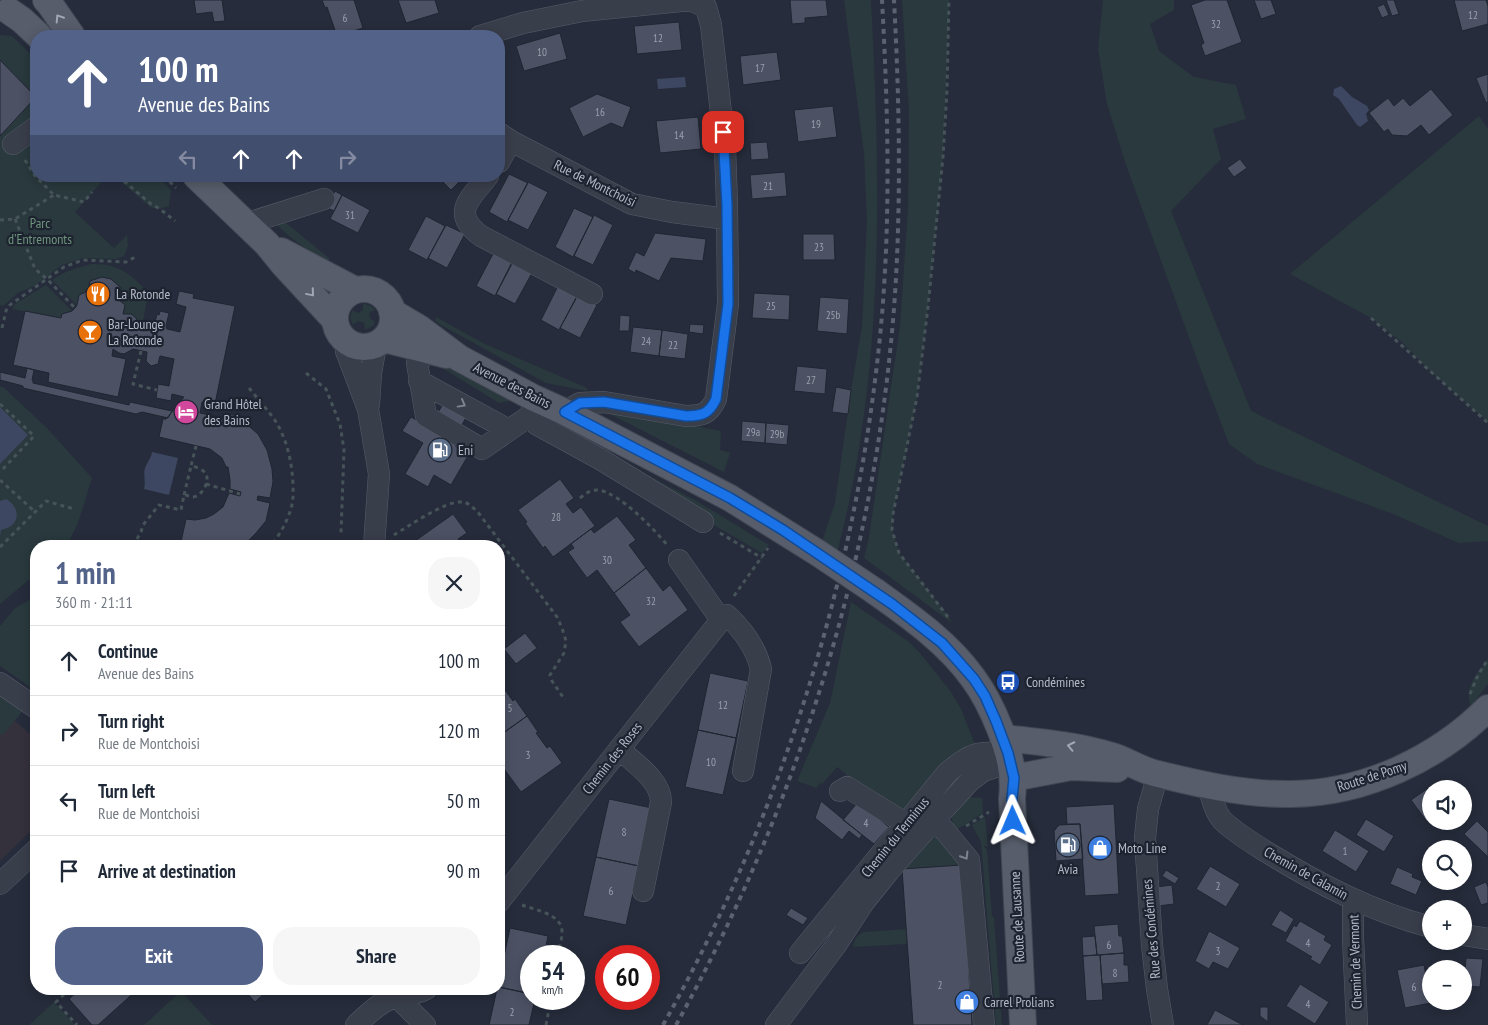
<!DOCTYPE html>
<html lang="en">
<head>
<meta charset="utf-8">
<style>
  :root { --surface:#fff; --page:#f6f6f7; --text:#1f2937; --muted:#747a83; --line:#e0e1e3; --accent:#536289 }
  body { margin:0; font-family:"PT Sans Narrow",sans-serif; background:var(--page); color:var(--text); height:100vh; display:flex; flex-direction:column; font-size:19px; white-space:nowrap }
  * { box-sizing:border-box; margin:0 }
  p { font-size:16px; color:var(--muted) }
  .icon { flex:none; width:28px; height:28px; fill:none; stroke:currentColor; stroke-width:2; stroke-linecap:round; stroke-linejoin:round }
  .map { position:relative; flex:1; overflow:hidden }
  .sheet { position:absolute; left:30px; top:540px; width:475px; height:455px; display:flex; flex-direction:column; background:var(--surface); border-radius:20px; box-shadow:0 2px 12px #0003 }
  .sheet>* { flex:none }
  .banner { position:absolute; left:30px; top:30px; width:475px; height:152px; border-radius:20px; box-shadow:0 2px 12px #0003; background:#536289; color:#fff; overflow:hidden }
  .tools { position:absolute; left:1422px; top:780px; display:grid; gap:10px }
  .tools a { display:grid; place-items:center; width:50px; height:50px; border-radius:50%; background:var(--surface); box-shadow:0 2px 12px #0003; font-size:25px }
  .speed { position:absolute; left:520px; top:945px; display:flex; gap:10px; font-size:25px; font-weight:700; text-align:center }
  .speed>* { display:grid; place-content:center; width:65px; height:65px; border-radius:50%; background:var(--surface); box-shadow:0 2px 12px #0003; line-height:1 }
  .speed small { font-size:12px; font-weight:400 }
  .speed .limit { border:8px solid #d22; background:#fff; color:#111 }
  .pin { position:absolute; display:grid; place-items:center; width:42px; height:42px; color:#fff; margin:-21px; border-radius:10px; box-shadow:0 2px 8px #0006 }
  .me { position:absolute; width:55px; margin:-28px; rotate:359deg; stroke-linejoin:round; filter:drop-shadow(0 0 4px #0008) }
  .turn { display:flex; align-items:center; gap:18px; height:105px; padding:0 25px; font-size:22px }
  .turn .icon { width:65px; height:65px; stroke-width:2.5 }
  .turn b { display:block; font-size:35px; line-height:42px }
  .lanes { display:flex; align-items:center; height:48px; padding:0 25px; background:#0003; justify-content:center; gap:25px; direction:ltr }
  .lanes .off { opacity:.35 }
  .round { display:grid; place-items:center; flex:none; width:52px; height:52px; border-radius:20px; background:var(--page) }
  .summary { display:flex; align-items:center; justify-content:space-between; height:85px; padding:0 25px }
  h1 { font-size:30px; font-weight:800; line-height:38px; color:var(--accent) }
  .action { display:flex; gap:10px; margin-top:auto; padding:10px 25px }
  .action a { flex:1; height:58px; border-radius:20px; background:var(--accent); color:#fff; font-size:20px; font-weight:800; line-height:58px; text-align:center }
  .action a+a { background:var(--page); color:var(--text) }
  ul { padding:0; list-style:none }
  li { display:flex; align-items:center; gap:15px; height:70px; padding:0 25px; border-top:1px solid var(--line) }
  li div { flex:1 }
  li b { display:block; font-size:19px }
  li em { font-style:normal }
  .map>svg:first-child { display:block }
  .medical { fill:#34313d }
  .green { fill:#29393d }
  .water { fill:#3d4762 }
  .building { fill:#4c5264; stroke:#202532 }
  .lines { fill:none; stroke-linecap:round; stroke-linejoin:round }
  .minor-casing { stroke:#575c69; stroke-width:22 }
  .major-casing { stroke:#424754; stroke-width:28 }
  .path { stroke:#465459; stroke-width:3; stroke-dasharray:4 4; stroke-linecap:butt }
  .minor { stroke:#393e4b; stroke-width:21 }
  .major { stroke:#575d6b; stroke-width:26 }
  .rail { stroke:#5c6272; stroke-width:4; stroke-dasharray:5 5; stroke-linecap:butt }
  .major-bridge-casing { stroke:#424754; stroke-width:28; stroke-linecap:butt }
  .major-bridge { stroke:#575d6b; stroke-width:26 }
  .oneway { stroke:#a2a7b5 }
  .oneway2 { stroke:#7d828f }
  .route-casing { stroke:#114b97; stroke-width:12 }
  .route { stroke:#1a73e8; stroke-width:9 }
  .labels { text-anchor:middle; stroke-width:4.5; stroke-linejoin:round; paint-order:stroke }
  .number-label { font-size:11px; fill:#9b9fae }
  .street-label { font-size:14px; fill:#b5b9c7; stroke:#1e2330 }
  .park-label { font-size:14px; fill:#6e957d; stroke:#1e2330 }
  .poi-label { font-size:14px; fill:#b5b9c7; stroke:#1e2330; text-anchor:start }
</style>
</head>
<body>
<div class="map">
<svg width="1488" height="1025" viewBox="0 0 1488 1025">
  <rect width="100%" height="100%" fill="#262c3b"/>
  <path class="medical" d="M0,708L36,739V826L0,861Z"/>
  <path class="green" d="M844,0H871C881,189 885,379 834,564L818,553L835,503L851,390L862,327L867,221L864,153Z
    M902,0H949V12L943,157L928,307L917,397L893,514L892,530L899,553L946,613L952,623L864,558L869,537L900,326L908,210L909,111Z
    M1103,0H1174V10L1150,24L1159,51L1194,77L1236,85L1246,119L1213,129L1221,159L1171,211L1251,411L1488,526V541L1459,543L1393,514L1257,464L1229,444L1205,381L1126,165L1107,104L1098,49Z
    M0,35L12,36L36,59V176H107L75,212L114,248L127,235L128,246L124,256L116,259L83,258L62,265L34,286L18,293L3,306L0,305Z
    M1479,116L1488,129V422L1430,371L1402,342L1371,318L1290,274Z
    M115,176H157L171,190L169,206L160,209L150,207Z
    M280,218L329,258V261C309,252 294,241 278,226L277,224Z
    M91,264C117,263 132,274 148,293L143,323L138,322C136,315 130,314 123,314L125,305L118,299L102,277L90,281L88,291L79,295L77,305L52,280C64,271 77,268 91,264Z
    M46,285L72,311L62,314L61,318L12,309L15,304Z
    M363,303L371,306L375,310L369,313L370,318L375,322L373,326L365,330L364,323L358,321L353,325L350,318L352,310L358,313L363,310Z
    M436,317L483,343L587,388V391L546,383L441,325L435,321Z
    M448,366L510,399L509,401L499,403L444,369V367Z
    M0,387H3L47,428L92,478C84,500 80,528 65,546H36V574L0,604Z
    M607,408L721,431L720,450L730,453L724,472L604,411Z
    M567,433L695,500L769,545L762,553L705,520Z
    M36,596V691L0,666V626L14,609Z
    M851,602L909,642L920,653L951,692L961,709L976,747L906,809L900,811L889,808L837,767L822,784L820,783L816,788L797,781L830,703Z
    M1488,659V684L1471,706C1463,688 1478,672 1488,659Z
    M0,690L26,707L3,735L0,734Z
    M969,797L982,798L983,813L955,831L951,816Z
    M985,817L988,846H984L987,850L992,916L994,917L1002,1025H996L981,842L972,825Z
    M933,837H939L962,865L902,869Z
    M906,929L907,944L853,947C854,940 857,935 864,932Z
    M181,991L212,1025H144Z
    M54,1002L75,1025H29Z"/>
  <path class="water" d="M685,77L686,87L658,89L657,79Z
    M1341,86L1352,97L1367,106L1369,110L1366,114L1368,121L1360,127L1357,125L1339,99L1333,95L1334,89Z
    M0,407L28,435L0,464Z
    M152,452L178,458L169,495L144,489C146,482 143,475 145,468C147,462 151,459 152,452Z
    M6,499C22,508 20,527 1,530L0,536V501Z"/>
  <path class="building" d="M194,0H222L225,21L214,22L212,12L196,14Z
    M322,0H354L363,28L337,36L327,7L325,8Z
    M398,0H435L439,13L406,23Z
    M790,0H826L828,16L805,18V23L792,24Z
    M1205,0H1227L1242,42L1205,56L1201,45L1204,43L1191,5Z
    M1254,0H1271L1276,14L1261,19Z
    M1386,0H1394L1399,14L1392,16Z
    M1454,0H1486L1488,6V24L1462,31Z
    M1384,4L1389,15L1382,18L1377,7Z
    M679,22L682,50L637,54L634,26Z
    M560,33L567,59L524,71L516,46Z
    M777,52L781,80L743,85L740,56Z
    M0,60L36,97L0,136Z
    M1488,74V102L1486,103L1476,78Z
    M1431,89L1453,115L1429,135L1421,125L1407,136L1392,135L1388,129L1384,132L1369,113L1388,98L1394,106L1403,98L1410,106Z
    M597,94L631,107L623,128L611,123L583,137L569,108Z
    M833,106L837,137L798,142L794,110Z
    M698,117L701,149L660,153L656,121Z
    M767,142L769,159L751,160L750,143Z
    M1240,159L1247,168L1234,177L1227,168Z
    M785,172L787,196L752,199L750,175Z
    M509,174L528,183L507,222L489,212Z
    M437,176H465L451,190Z
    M528,182L548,192L528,230L508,220Z
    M335,191L342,195L334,211L326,207Z
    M342,195L370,210L358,233L330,219Z
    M574,208L593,217L573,257L555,247Z
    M594,215L613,225L593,265L574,256Z
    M426,216L445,226L427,260L408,250Z
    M446,225L465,234L447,268L428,258Z
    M655,233L706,239L703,261L671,258L659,281L636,270L635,273L628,269L636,252L644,256Z
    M803,234H834L835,260H803Z
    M494,252L513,262L495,296L476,286Z
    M513,260L533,271L515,304L496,294Z
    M102,277L111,279L121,288L118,299L125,305L123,314H131L136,318L138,322L154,326L157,314L159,315L160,311L169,313L166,326L167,329L180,332L186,307L176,304L179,291L194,294L193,298L235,306L215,404L202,402L200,413L224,418L225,413L237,416L258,434L267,450L272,469L273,482L270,498L258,496L257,500L270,503L266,521L256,533L243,546H180L186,519L195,520L206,518L214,514L223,507L229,493L240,496L241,492L230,489V480L228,467H226L222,458L210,449L159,437L163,419H166L184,397L172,394L171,401L156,398L158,384L169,386L174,359L160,356L158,364L151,366L146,361L147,352L133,349L124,354L119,353L113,349L112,356L126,359L118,397L48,382L49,373L13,365L25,311L61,318L62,314L72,311L75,308L77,305L79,295L88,291L90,281Z
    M558,286L577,296L559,330L541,320Z
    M754,293L790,295L789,320L752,318Z
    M578,295L597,305L580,338L560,328Z
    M820,297L849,299L847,334L817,331Z
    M620,315L630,316L629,331H619Z
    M690,324L704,325L703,334L689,332Z
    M633,327L662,330L659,356L630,352Z
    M662,330L688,334L685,359L659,356Z
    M797,366L827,369L825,394L794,391Z
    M27,368L34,370L32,380H33V383L129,405L130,402L172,411L168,418L142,412L136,414L23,388V386L0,380V372L25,378Z
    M836,387L851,390L848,414L832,412Z
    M450,392L473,405L453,441L429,428Z
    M411,417L457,443L455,446L469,454L451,485L434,475L428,487L405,474L423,443L402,431Z
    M742,421L766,423L765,443L741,441Z
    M766,423L789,425L787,445L765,443Z
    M560,479L574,498L566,504L573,513L581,507L595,526L553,557L545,546L543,548L525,523L527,522L518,510Z
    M453,514L467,533L458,539L463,546H408Z
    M617,516L636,540L629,545L646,568L614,593L597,570L587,578L568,552L574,548L571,544L591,529L594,533Z
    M646,568L663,591L670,585L688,610L639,647L620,622L630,615L614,593Z
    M525,633L537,648L516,664L504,649Z
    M710,673L748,681L736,738L698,730Z
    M499,678L504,685L502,686L513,701L515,699L527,716L499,736Z
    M527,716L538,732L536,733L547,748L550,746L562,763L521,792L499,762V736Z
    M698,730L736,738L723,795L685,787Z
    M1441,779L1448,789H1431V819L1427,822L1411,800Z
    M609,799L652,808L639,866L596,857Z
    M821,801L862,835L859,839L849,831L842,840L815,818Z
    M858,802L889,827L874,844L843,820Z
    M1114,804L1119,894L1085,896L1080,824H1067L1066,807Z
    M1366,819L1394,836L1384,852L1356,835Z
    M1477,821L1488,832V857L1464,834Z
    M1080,824L1083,859L1056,861L1054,831L1059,825Z
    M1335,830L1369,851L1356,872L1322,851Z
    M596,857L639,866L626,925L583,916Z
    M962,865L972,1025H913L902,869Z
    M1210,866L1240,884L1226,907L1196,889Z
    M1397,867L1413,874L1412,877L1422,881L1416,895L1390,884Z
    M1166,870L1179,878L1175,884L1162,876Z
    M1486,882L1488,887V903L1481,905L1474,887Z
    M1172,885L1174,904L1158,906L1156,887Z
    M791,908L808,918L803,925L786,915Z
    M1280,910L1294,919L1286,933L1271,925Z
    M1300,921L1326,936L1324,940L1332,945L1320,965L1310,959L1312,957L1285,941L1294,925L1296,927Z
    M1118,924L1119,936H1122L1124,953L1097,955L1094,926Z
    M510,928L548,936L544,956H531V994L499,987V980Z
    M1209,931L1240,948L1228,969L1213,962L1209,969L1195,961Z
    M1095,936L1097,955L1083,956L1082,937Z
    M1124,953V965H1128L1129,982L1102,984L1100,955Z
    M1097,955H1100L1103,1000L1086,1001L1083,956Z
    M1466,958L1483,959L1480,987L1464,986Z
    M1424,965L1431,1003L1405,1008L1397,970Z
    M1300,984L1329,1002L1315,1024L1286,1006Z
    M499,987L531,994V999H535L529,1025H489L497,989H499Z
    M80,989H138L98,1025H92L69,999Z
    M243,989H269L255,1002Z
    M1260,1007H1268V1022L1260,1016Z
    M1215,1010L1243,1025H1207Z"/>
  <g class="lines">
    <g class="minor-casing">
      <path id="minor" d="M480,36L523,23L582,11L681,1H692L706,7L711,25L725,148L727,205L728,304L716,399C709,414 702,416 686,416L604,402L580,403L565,412
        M499,133L511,141L632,204L672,212L727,219
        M13,144L36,127
        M499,162L511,141
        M488,176C470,199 450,213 481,236L592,294
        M245,224L324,199
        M348,342L346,351L368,409L379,474L374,546
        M429,351L417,363L426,416L482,449L531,415L534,398
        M419,381L509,430
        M369,404L371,373L376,345
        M531,415L536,424L600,459L703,522
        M679,560L721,620
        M0,683L36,708
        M619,749C634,763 661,780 661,802L643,891
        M1158,774L1148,809L1145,838L1152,945L1157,989L1163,1025
        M1208,784C1211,796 1214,810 1222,820C1234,832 1251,842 1265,851C1317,883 1372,912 1431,927
        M840,791L847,787L905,823
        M935,819L969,860L984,1025
        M0,884L36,850
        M1353,899V938L1357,1025
        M499,902L721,620L727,615C743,630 756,648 761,669L743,771
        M1464,935L1488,939
        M800,953L947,773C970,753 978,751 1008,753
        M391,989L397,997L425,1025
        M356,1025C368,1014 380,1002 395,997C405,994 416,995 426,989
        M776,1025L836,945L864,902L889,871L935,819L970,781L983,771L1011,762"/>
    </g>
    <g class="major-casing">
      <path id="major" d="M46,0L49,3L72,36
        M9,11L22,20L39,36
        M196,176L267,244L284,265L335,320
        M281,251L355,290
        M335 318a29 29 0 1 1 58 0a29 29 0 1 1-58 0Z
        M392,312L419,328L459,358L534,398L565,412L730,498L818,553
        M384,339L446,355
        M876,592C911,617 948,643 973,678C984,693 993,711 1000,729C1009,752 1015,774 1012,799L1023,1025
        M1003,738C1040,742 1076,745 1112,756C1126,760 1139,769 1154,773C1198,784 1246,795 1292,794C1365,793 1437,759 1488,708
        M1013,778L1071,767L1117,769"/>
    </g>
    <path class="path" d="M25,160L35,176L54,195L84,202L92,192
      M118,176L151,204L160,209L175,221
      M164,176L176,188
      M15,219L35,269L47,279L75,308
      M0,220L15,219L54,195
      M1371,318L1488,423
      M2,328L7,307L64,267L83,260L126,262L137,256
      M141,351L133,384L157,390
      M306,373L326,389L340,424L344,450L341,533
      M249,388C258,399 268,410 276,422C289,443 294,472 293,497C292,514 281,533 271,546
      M0,404L34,436L0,472
      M0,480L34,511
      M206,484L240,494
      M184,495L191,466
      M580,498C585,494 590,490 597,490C618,491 655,530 668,546
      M720,533L762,558
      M394,535C409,526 445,501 461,502C468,502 472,507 477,511L557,617L562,628L566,641L564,653L550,675L552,681L565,700
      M133,546L141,532L143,525L159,505L181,510L184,495C187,495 190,497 193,497C202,496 210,482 206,474C203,469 196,467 191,466L196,446
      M0,547L46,501L74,509
      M734,596L768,548
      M948,617L899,553L892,530L893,514L917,397L928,307L943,157L947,90L949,0
      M1470,694L1478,675L1488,659
      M966,826L989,812
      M522,905C535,910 563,914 562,933C562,940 559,949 557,956
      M70,989L56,1002L77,1025
      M546,1025L551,999"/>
    <use href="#minor" class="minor"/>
    <use href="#major" class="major"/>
    <path class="rail" d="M663,1025C784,810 858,571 881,326C891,217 888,109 882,0
      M676,1025C803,796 881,539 896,278C901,185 899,93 894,0"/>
    <g class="major-bridge-casing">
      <path id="major-bridge" d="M818,553L876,592"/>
    </g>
    <use href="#major-bridge" class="major-bridge"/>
  </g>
  <defs><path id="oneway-chevron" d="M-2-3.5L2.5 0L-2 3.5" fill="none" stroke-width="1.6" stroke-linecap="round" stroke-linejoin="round" transform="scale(1.25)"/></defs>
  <g class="oneway">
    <use href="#oneway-chevron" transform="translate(59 18) rotate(-123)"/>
    <use href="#oneway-chevron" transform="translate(311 293) rotate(50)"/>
    <use href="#oneway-chevron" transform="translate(1071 746) rotate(-168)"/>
  </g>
  <g class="oneway2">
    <use href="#oneway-chevron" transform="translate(462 404) rotate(29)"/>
    <use href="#oneway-chevron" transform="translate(965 856) rotate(58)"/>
  </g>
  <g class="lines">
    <g class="route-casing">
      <path id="route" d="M723,132L727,205L728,304L716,399C709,414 702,416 686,416L604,402L580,403L565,412L730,498L783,530L892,604L942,643L974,679L985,696L996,721L1008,753L1014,778L1012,799L1013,821"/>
    </g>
    <use href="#route" class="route"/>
  </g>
  <defs>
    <g id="restaurant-disc" transform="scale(1.25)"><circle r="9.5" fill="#e8710a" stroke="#1e2330"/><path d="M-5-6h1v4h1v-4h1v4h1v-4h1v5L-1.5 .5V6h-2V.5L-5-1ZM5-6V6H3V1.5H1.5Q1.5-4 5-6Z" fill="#fff"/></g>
    <g id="bar-disc" transform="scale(1.25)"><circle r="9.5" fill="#e8710a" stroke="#1e2330"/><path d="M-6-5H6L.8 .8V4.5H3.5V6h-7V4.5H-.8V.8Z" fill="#fff"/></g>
    <g id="hotel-disc" transform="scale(1.25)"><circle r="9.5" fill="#d1479c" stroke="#1e2330"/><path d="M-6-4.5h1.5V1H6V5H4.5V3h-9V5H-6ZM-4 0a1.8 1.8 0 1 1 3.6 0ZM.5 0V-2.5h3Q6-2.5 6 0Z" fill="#fff"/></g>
    <g id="fuel-disc" transform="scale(1.25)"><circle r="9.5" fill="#5c6f8a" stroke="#1e2330"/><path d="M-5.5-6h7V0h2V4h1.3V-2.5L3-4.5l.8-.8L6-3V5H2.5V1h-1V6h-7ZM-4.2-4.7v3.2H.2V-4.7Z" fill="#fff"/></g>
    <g id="bus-disc" transform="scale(1.25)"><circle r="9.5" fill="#1a4fb4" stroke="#1e2330"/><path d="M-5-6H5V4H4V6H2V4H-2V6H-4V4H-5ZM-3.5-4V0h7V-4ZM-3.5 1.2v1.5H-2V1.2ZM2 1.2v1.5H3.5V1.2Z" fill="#fff"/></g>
    <g id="shop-disc" transform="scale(1.25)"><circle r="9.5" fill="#3f7fe0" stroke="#1e2330"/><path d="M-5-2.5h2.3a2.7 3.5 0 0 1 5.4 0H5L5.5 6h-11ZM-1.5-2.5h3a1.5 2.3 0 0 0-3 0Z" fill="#fff"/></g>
  </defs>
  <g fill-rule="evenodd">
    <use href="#restaurant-disc" x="98" y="294"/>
    <use href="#bar-disc" x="90" y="332"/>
    <use href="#hotel-disc" x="186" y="412"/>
    <use href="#fuel-disc" x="440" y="450"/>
    <use href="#bus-disc" x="1008" y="682"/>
    <use href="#fuel-disc" x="1068" y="845"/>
    <use href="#shop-disc" x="1100" y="848"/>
    <use href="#shop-disc" x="967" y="1002"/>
  </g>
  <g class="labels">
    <g class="number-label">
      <text x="1473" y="19">12</text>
      <text x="345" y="22">6</text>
      <text x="1216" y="28">32</text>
      <text x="658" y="42">12</text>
      <text x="542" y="56">10</text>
      <text x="760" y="72">17</text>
      <text x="600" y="116">16</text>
      <text x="816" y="128">19</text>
      <text x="679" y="139">14</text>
      <text x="768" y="190">21</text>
      <text x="350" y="219">31</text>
      <text x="819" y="251">23</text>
      <text x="771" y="310">25</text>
      <text x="833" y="319">25b</text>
      <text x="646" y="345">24</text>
      <text x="673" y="349">22</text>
      <text x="811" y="384">27</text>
      <text x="753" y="436">29a</text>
      <text x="777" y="438">29b</text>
      <text x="556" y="521">28</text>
      <text x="607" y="564">30</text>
      <text x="651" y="605">32</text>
      <text x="723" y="709">12</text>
      <text x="510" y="712">5</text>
      <text x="528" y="759">3</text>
      <text x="711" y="766">10</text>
      <text x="866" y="827">4</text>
      <text x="624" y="836">8</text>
      <text x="1345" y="855">1</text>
      <text x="1218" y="890">2</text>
      <text x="611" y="895">6</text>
      <text x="1308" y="947">4</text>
      <text x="1109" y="949">6</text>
      <text x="1218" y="955">3</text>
      <text x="1115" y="977">8</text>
      <text x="940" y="989">2</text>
      <text x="1414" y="991">6</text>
      <text x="1308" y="1008">4</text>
      <text x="512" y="1016">2</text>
    </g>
    <g class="street-label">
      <text transform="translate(595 183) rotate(26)" y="5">Rue de Montchoisi</text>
      <text transform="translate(512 385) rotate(27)" y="5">Avenue des Bains</text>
      <text transform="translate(612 758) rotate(-52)" y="5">Chemin des Roses</text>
      <text transform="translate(1372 776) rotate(-18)" y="5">Route de Pomy</text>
      <text transform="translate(895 837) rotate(-51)" y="5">Chemin du Terminus</text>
      <text transform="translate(1306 873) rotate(29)" y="5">Chemin de Calamin</text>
      <text transform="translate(1017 917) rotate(-93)" y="5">Route de Lausanne</text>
      <text transform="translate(1151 929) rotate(-95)" y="5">Rue des Condémines</text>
      <text transform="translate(1355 962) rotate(-92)" y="5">Chemin de Vermont</text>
    </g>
    <g class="park-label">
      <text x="40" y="228">Parc<tspan x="40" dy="16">d’Entremonts</tspan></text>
    </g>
    <g class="poi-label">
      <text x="116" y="299">La Rotonde</text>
      <text x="108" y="329">Bar-Lounge<tspan x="108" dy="16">La Rotonde</tspan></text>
      <text x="204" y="409">Grand Hôtel<tspan x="204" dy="16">des Bains</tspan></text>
      <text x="458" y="455">Eni</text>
      <text x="1026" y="687">Condémines</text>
      <text x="1118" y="853">Moto Line</text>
      <text x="1068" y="874" text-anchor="middle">Avia</text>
      <text x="984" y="1007">Carrel Prolians</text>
    </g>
  </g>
</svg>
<div class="tools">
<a><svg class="icon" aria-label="sound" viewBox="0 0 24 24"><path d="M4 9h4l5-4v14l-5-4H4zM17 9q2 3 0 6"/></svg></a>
<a><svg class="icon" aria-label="search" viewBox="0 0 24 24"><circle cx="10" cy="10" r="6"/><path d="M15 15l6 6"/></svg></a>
<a>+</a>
<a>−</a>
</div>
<div class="speed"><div>54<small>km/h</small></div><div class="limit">60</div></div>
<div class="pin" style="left:723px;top:132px;background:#d93025"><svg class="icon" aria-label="arrive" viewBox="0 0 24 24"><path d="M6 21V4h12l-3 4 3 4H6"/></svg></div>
<svg class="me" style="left:1013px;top:821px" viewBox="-20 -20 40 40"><path d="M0-17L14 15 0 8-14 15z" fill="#1a73e8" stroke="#fff" stroke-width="4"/></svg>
<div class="banner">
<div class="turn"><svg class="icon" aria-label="ahead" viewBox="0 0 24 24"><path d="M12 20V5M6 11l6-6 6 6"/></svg><div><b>100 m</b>Avenue des Bains</div></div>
<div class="lanes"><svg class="icon off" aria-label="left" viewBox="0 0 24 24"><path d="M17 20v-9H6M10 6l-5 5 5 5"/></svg><svg class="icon" aria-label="ahead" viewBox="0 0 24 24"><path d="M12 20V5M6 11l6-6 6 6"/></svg><svg class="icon" aria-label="ahead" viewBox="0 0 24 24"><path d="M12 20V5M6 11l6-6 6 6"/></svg><svg class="icon off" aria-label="right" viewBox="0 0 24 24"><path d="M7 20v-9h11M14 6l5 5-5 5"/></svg></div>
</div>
<section class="sheet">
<div class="summary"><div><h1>1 min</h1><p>360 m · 21:11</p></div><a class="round"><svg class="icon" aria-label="close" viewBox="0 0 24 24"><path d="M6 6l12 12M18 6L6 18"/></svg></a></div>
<ul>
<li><svg class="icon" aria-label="ahead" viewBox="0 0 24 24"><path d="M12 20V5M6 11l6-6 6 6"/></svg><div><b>Continue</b><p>Avenue des Bains</p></div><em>100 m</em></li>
<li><svg class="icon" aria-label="right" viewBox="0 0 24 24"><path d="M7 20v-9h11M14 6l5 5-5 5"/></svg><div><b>Turn right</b><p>Rue de Montchoisi</p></div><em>120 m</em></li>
<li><svg class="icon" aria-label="left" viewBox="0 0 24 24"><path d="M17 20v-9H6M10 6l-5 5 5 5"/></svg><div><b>Turn left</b><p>Rue de Montchoisi</p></div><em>50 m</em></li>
<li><svg class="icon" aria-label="arrive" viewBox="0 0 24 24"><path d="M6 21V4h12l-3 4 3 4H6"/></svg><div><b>Arrive at destination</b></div><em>90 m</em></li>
</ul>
<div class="action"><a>Exit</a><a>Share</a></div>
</section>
</div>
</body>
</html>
